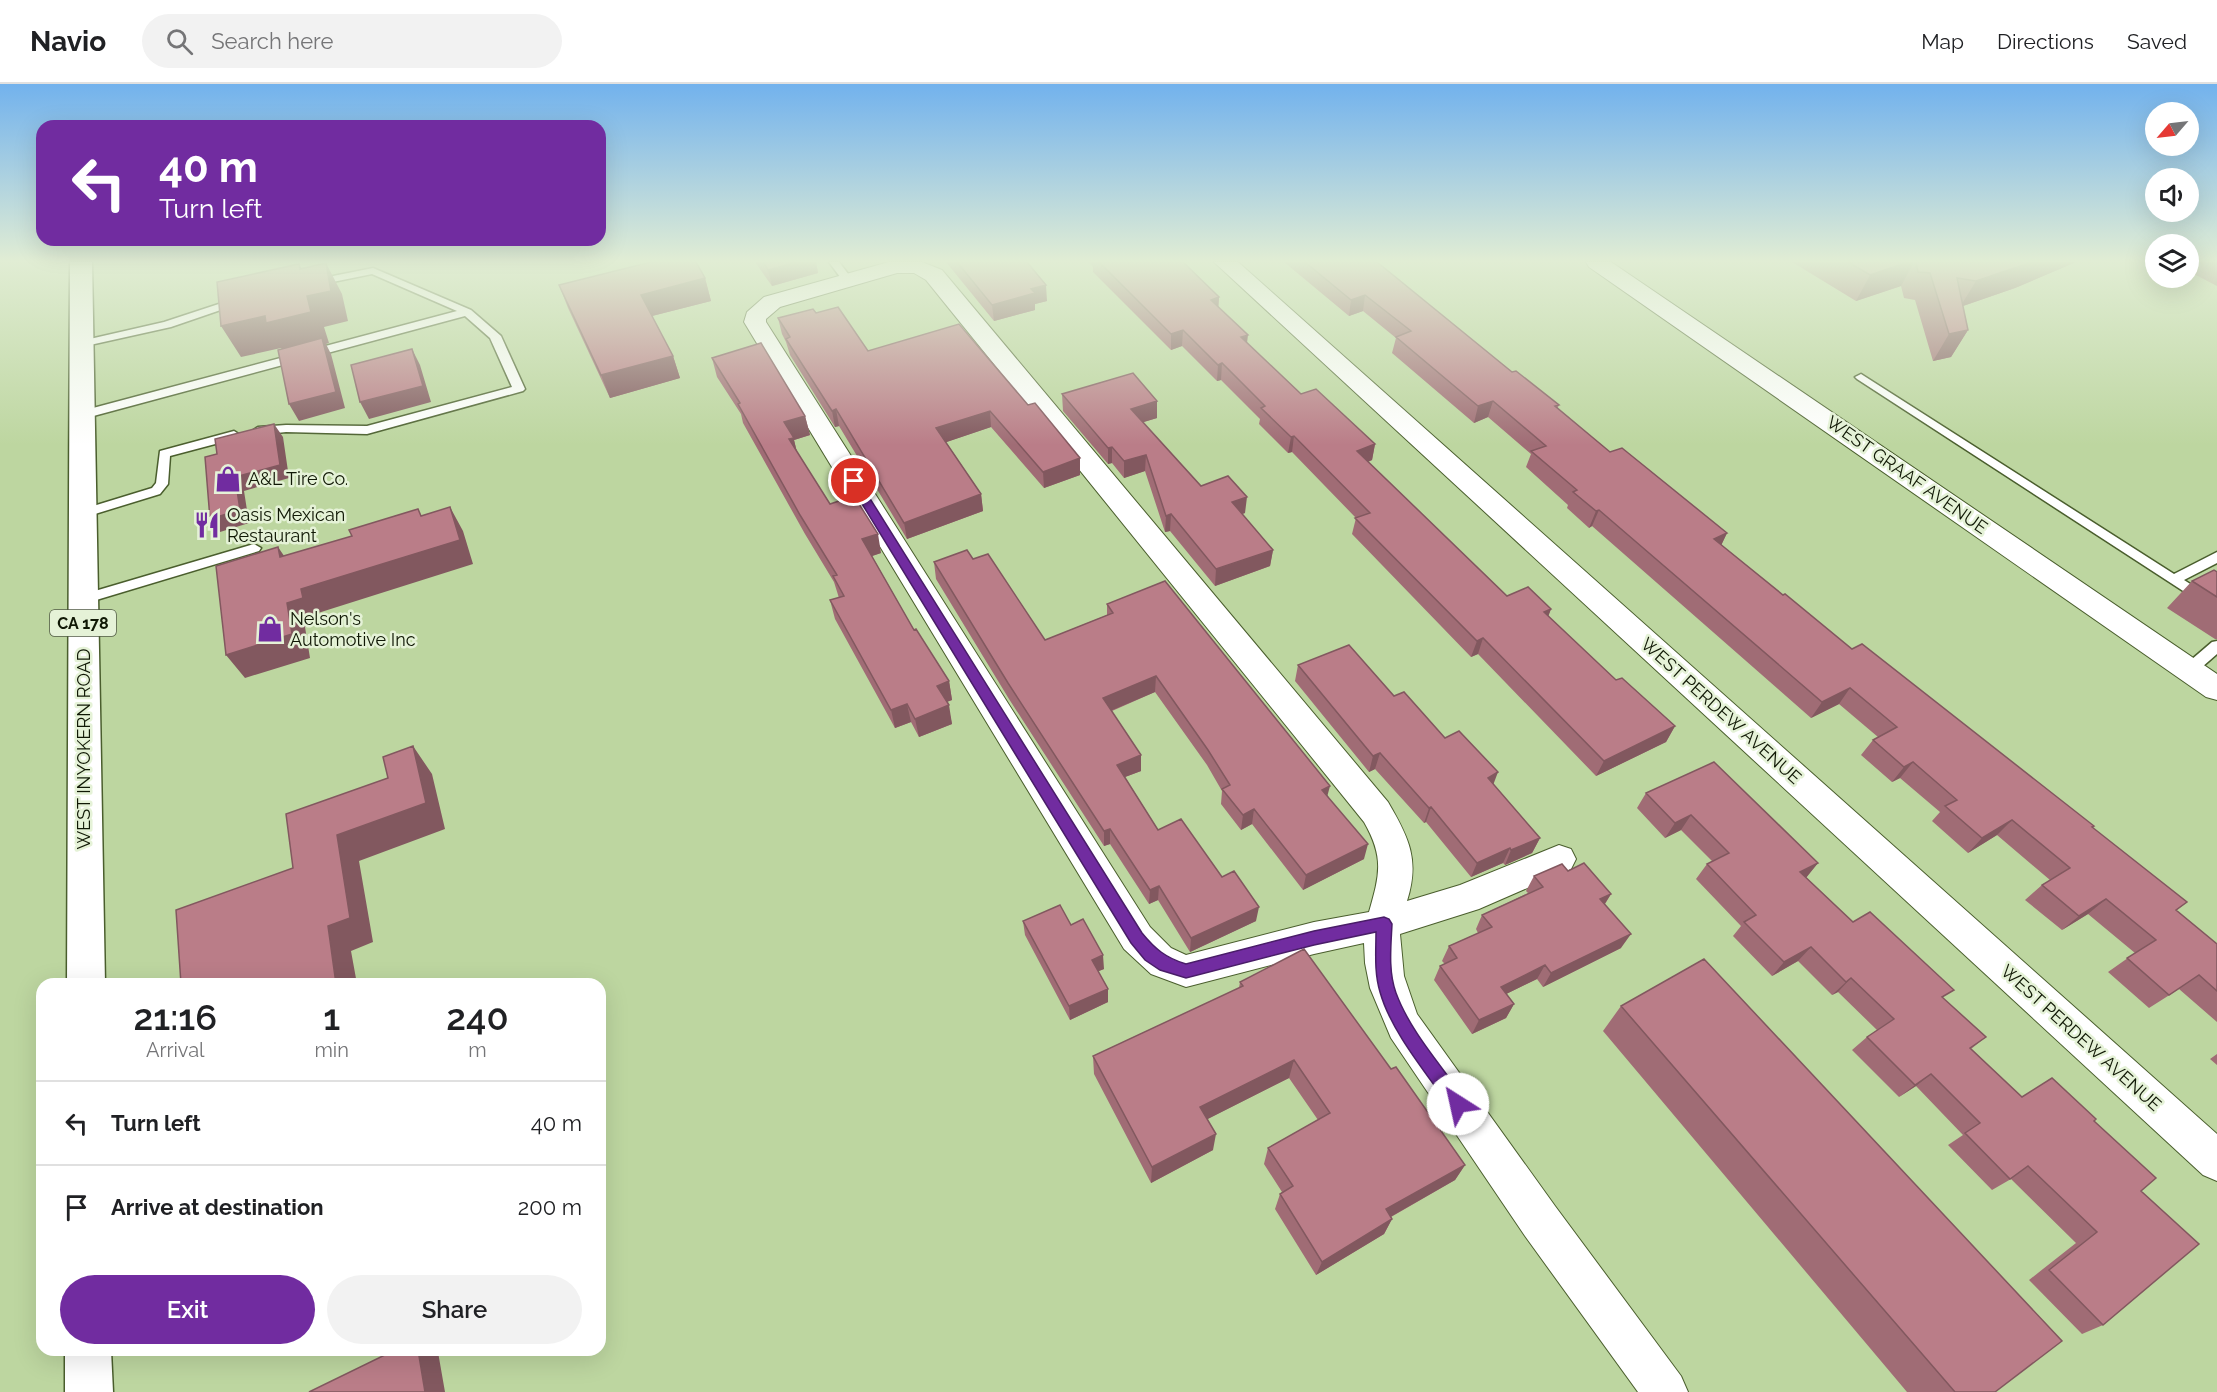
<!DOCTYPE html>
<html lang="en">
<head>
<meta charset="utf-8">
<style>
  :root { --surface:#fff; --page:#f2f2f2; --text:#202124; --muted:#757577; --line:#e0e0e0; --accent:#712ca0 }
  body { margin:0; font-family:Raleway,sans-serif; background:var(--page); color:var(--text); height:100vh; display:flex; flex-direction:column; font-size:22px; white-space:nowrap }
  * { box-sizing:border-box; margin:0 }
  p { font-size:20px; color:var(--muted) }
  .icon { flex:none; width:33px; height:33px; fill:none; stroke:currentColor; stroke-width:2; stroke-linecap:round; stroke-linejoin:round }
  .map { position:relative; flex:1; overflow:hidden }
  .panel { position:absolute; left:36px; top:894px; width:570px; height:378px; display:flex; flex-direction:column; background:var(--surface); border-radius:18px; box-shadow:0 6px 24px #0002 }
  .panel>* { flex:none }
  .top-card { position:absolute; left:36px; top:36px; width:570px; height:126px; border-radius:18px; box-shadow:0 6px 24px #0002; background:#712ca0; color:#fff; overflow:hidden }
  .needle { width:39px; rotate:242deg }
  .tools { position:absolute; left:2145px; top:18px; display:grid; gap:12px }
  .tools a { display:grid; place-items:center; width:54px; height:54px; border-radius:50%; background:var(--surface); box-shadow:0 6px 24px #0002; font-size:30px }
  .pin { position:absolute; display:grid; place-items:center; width:51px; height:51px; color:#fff; margin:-26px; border:3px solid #fff; border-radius:50%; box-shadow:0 2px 6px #0007 }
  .me { position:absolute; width:66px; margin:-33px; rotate:325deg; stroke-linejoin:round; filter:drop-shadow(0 0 4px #0008) }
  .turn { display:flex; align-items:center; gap:21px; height:126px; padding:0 24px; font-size:27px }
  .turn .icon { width:78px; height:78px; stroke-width:2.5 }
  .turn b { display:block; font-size:42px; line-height:51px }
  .eta { display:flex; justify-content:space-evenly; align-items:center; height:102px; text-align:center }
  .eta b { font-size:36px; font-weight:600; line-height:42px }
  .cta { display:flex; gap:12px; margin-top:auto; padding:12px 24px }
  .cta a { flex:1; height:69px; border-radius:36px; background:var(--accent); color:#fff; font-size:24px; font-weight:600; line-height:69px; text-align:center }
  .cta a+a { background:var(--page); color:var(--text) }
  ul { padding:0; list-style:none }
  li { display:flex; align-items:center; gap:18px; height:84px; padding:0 24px; border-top:2px solid var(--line) }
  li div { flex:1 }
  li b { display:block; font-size:22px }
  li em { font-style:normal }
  header { display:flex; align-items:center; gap:36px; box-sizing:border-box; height:84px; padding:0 30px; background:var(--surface); border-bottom:2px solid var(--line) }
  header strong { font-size:28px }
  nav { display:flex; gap:33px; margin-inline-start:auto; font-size:21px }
  .search { width:420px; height:54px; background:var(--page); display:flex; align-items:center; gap:15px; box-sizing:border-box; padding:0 21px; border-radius:33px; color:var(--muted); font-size:22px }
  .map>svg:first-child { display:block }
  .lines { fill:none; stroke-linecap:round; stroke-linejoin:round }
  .service-casing { stroke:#4a5e2d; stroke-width:3 }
  .minor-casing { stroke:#4a5e2d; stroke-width:2 }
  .primary-casing { stroke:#4a5e2d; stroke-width:3 }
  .service { fill:#fff; fill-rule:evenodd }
  .minor { fill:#fff; fill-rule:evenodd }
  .primary { fill:#fff; fill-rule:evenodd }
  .wall { fill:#a06c75 }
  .shaded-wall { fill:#82585f }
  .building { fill:#ba7d88; stroke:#82585f; stroke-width:1.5 }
  .route { fill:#712ca0; stroke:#491d68; stroke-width:1.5 }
  .labels { text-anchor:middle; stroke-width:5; stroke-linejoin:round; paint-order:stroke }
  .shield { fill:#e5f2d7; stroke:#505944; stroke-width:1.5 }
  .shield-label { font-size:16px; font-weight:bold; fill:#101805 }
  .street-label { font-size:18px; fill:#101805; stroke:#e5f2d7 }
  .poi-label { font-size:18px; fill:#101805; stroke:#e5f2d7; text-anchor:start }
</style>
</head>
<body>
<header>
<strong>Navio</strong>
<div class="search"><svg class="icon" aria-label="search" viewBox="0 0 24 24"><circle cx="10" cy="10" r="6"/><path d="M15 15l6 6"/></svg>Search here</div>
<nav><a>Map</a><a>Directions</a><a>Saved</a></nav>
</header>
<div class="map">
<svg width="2217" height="1308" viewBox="0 0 2217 1308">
  <rect width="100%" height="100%" fill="#bdd6a0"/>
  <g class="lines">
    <g class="service-casing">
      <path id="service" d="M829,178H839L852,195L851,197H843Z
        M373,184L471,226L501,252L525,305L523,307L367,350L286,348L258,351L252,347L258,343L286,341L367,342L512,303L490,254L465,232L86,334H78L76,331L78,328L457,227L372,190L313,202L308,199L313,196Z
        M237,214L241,215V219L171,243L81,263L75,260L81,257L164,238Z
        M1861,290L2174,490L2217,468V479L2184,496L2217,517V529L1857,295L1855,293Z
        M234,347L240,351L238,354L170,372L168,400L160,410L82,434L76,430L77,427L152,404L156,399L160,367Z
        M254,460L261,464L259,467L83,520L76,515L78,512Z
        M2217,557V570L2194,590H2184L2182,586L2184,582L2212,558Z"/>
    </g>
    <g class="minor-casing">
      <path id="minor" d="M889,178H922L942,186L1388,718C1409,754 1420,776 1407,817L1460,801L1559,761L1571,765L1576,775L1571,785L1479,825L1400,850L1404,892L1417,930L1555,1122L1681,1292L1688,1308H1638L1525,1152L1391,954L1370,904L1365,879L1364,859L1314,870L1186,903L1151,890L1124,865L744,238L747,228L764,213ZM897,189H914L926,196L1364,738C1384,773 1380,790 1369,828L1314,838L1186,871L1171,864L1150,843L766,238V235L780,223Z
        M1214,178H1238L2217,1050V1097L2203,1091Z
        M1586,178H1611L2217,590V616L2206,613L1589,183Z"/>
    </g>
    <g class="primary-casing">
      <path id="primary" d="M70,178H92L105,900H67Z
        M65,1266H111L113,1308H65Z"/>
    </g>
    <use href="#service" class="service"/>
    <use href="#minor" class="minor"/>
    <use href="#primary" class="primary"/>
  </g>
  <path class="wall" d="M755,178H816L818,189L772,202Z
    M946,178H1027L1047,217L1035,220V226L994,237Z
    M1089,178H1183L1219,213L1218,223L1247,259L1301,310L1375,360L1372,376L1368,378L1507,512L1551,525L1548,532L1616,596L1675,642L1666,658L1596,692L1478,570L1471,573L1352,450L1356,434L1292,368L1288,369L1259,340L1260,335L1221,296L1217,297L1182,262L1171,266L1093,188V183Z
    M1284,178H1377L1512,288L1559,321L1557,325L1610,368L1727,449L1721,461L1783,511L1852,565L2092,744L2187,818L2176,827L2217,860V938L2179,905L2149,924L2108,888L2135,869L2088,830L2062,846L2025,816L2042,801L2050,796L1997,751L1968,769L1932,737L1940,728L1900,694L1892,698L1861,671L1873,656L1878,653L1839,620L1811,634L1592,442L1589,444L1567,424L1568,421L1526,383L1531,370L1488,333L1474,339L1392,269L1396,254L1363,227L1349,232Z
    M1792,178H2076L2015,204L1963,222L1968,246L1951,273L1933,277L1915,216L1904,214L1901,202L1856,217Z
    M2191,178H2217V202L2188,187V181Z
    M705,194L711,217L652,232L673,272L680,294L610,314L568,224L559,201Z
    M816,229L868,267L1028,321L1080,374V391L1044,404L991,343L946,358L981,410L983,427L907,455L839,342L835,343L790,271L786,258L782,250L778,234Z
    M712,274L805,332L810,351L794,356L797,368L830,420L881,469L872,472L914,546L949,597L952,616L947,618L952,640L919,653L911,638L895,644L835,535L830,516L839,514L834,498L805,450L743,339L741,330L717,293Z
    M1062,310L1157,317V334L1143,338L1201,402L1245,429L1242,430L1273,466L1270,482L1215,502L1170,447L1165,448L1145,387L1124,394L1112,379L1108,380L1063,327Z
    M973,475L1045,556L1107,531V520L1328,712L1364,775L1303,806L1252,740L1241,746L1221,720L1222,707L1207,681L1155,608L1112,627L1141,687L1125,693L1158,746L1222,793L1256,837L1190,868L1158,816L1149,820L1110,760L1104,762L1009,615L936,495L934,478Z
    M2217,488V555H2215L2167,524L2192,497Z
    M1298,581L1445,654L1493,700L1540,754L1532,769L1505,781L1503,779L1471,793L1426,738L1424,739L1375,685L1369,688L1295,597Z
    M1646,709L1818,779L1806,793L1853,838L1944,915L1986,953L1971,965L2022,1013L2094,1037L2141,1107L2103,1241L2082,1250L2029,1196L2076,1159L2011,1095L1992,1106L1948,1061L1963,1051L1916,1002L1899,1013L1852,966L1867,953L1877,946L1838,908L1832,911L1798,877L1772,892L1733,852L1741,842L1696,795L1707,780L1712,777L1681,746L1665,754L1637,724Z
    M1568,787L1611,810L1605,820L1621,864L1543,903L1537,895L1506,910L1514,920L1506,934L1472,950L1434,896L1440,882L1445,880L1442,877L1449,862L1478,849L1476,845L1482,831L1528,809L1526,807L1534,792Z
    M1023,837L1071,841L1104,885L1098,887L1108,905V918L1070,936L1025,851Z
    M1240,898L1391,985L1465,1081L1455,1096L1391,1133L1392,1135L1384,1150L1316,1191L1275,1125L1280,1110L1282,1108L1264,1080L1268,1064L1318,1036L1289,994L1207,1035L1213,1066L1151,1099L1094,990L1093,972L1239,904Z
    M1621,922L1995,1308H1907L1603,947Z
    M2217,970V981L2210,975Z"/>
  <path class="shaded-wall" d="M797,178H816L818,189L772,202L768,186Z
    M1908,178H1914L1901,202L1856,217L1870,191Z
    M2032,178H2076L2015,204L1960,223L1976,197Z
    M326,179L342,210L348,237L324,243L329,259L326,260L331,270L345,324L299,337L289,320L285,270L281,264L241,273L221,242L300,185L299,180L315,210Z
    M705,194L711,217L648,233L641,211Z
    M1046,201L1047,217L1035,220V226L994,237L992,221L1031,205Z
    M1365,211L1363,227L1349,232L1351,216Z
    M1219,213L1218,229L1211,216Z
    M1183,246L1182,262L1171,266V250Z
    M1968,246L1951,273L1933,277L1949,250Z
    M1248,251L1246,267L1241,253Z
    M412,265L420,281L431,318L369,335L360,318Z
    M673,272L680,294L610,314L601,291Z
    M1222,279L1221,296L1217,297L1218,281Z
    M1157,317V334L1131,342V325Z
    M1493,317L1488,333L1474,339L1478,322Z
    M836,325L839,342L835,343L832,327Z
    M990,327L991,343L938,361L936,344Z
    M805,332L810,351L794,356L798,373L794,374L784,338Z
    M274,340L283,353L289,394L244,407L249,439L220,448L210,435L235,393Z
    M1294,352L1292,368L1288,369L1291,353Z
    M1375,360L1372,376L1354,383L1357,367Z
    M1112,363V379L1108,380V364Z
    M1146,371L1145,387L1124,394V377Z
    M1080,374V391L1044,404L1043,388Z
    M981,410L983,427L907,455L904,439Z
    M1247,413L1245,429L1230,434L1232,418Z
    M450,423L463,447L473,480L318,529L320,538L305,543L310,574L245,594L226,571L301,505Z
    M1599,426L1592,442L1589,444L1596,427Z
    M1171,430L1170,447L1165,448L1166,432Z
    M1727,449L1719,466L1714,455Z
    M878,450L881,469L866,474L862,455Z
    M278,463L295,488L280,473Z
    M1273,466L1270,482L1215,502L1216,485Z
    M1551,525L1545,541L1544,528Z
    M1483,554L1478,570L1471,573L1477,557Z
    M1156,592L1155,608L1103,630V614Z
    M949,597L952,616L940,620L937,602Z
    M1850,604L1839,620L1811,634L1822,618Z
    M907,620L911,638L895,644L891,626Z
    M949,621L952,640L919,653L915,635Z
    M1675,642L1666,658L1596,692L1604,677Z
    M413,662L432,690L445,745L359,777L373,858L351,867L357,900H336L328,842L337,751L426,719Z
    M1380,669L1375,685L1369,688L1373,672Z
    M1141,671V687L1117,696V681Z
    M1913,678L1900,694L1892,698L1904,683Z
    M1498,688L1492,704L1488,694Z
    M1330,702L1326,717L1322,706Z
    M1431,723L1426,738L1424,739L1429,724Z
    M1254,725L1252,740L1241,746L1243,731Z
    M1691,731L1681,746L1665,754L1675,739Z
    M2012,736L1997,751L1968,769L1982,754Z
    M1110,745V760L1104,762V747Z
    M1540,754L1532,769L1505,781L1511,766Z
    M1368,760L1364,775L1303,806L1306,791Z
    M1510,764L1503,779L1471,793L1477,779Z
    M1818,779L1806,794L1800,788Z
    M1159,802L1158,816L1149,820L1150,806Z
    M1611,810L1602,824L1600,815Z
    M2106,815L2088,830L2062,846L2079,832Z
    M1259,823L1256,837L1190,868L1191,854Z
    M1631,850L1621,864L1543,903L1551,889Z
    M1811,863L1798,877L1772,892L1784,878Z
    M1103,871L1104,885L1092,890V876Z
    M1545,881L1537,895L1494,916L1501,903Z
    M1851,894L1838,908L1832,911L1846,898Z
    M1108,905V918L1070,936L1069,922Z
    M1514,920L1506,934L1472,950L1479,936Z
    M1294,976L1289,994L1198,1040L1200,1023Z
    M1931,990L1916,1002L1899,1013L1915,1001Z
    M1216,1050L1213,1066L1151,1099L1152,1083Z
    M1465,1081L1455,1096L1378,1140L1386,1125Z
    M1392,1135L1384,1150L1316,1191L1322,1178Z
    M418,1266H434L438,1268L445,1308H425Z"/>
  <path class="building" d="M651,178H696L705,194L641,211L673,272L601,291L559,201Z
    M763,178H797L768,186Z
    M957,178H1027L1046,201L1031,205L1035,209L992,221Z
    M1099,178H1183L1219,213L1211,216L1248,251L1241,253L1301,310L1316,305L1375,360L1357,367L1507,512L1528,503L1551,525L1544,528L1616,596L1622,594L1675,642L1604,677L1483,554L1477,557L1355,434L1370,429L1294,352L1291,353L1261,324L1265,322L1222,279L1218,281L1183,246L1171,250Z
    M1305,178H1377L1512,288L1516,287L1559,321L1555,322L1610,368L1622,364L1727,449L1714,455L1783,511L1785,510L1852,565L1862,560L2094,742L2092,743L2187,818L2176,826L2217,860V907L2199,891L2169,911L2127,874L2156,856L2106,815L2079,832L2042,801L2070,784L2012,736L1982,754L1945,722L1957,716L1913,678L1904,683L1873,656L1897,643L1850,604L1822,618L1599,426L1596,427L1573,408L1577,406L1531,367L1546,362L1493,317L1478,322L1396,253L1411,247L1365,211L1351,216Z
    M1848,178H1908L1870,191Z
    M1916,178H2032L1976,197L1957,194L1968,246L1949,250L1930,189L1918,188Z
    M326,179L331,207L307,212L311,228L266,239L265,232L221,242L217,198L299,180L300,185Z
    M838,223L868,267L959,240L1028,321L1035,319L1080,374L1043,388L990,327L936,344L981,410L904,439L836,325L832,327L786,255L790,253L778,234L813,225L816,229Z
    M322,254L336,308L289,320L278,266Z
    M761,259L805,332L784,338L794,354L789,355L830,420L854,412L878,450L862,455L914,546L916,545L949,597L937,602L949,621L915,635L907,620L891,626L830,516L844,512L833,492L837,491L800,431L738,320L740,319L712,274Z
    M412,265L423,302L360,318L351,281Z
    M1133,289L1157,317L1131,325L1201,402L1228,392L1247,413L1232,418L1273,466L1216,485L1171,430L1166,432L1146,371L1124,377L1112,363L1108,364L1062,310Z
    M274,340L280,381L235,393L240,426L210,435L205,373L217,370L215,355Z
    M450,423L460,456L301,505L303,514L287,519L292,550L226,571L216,482L278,463L280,473L352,452L349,446L418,425L421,432Z
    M967,466L973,475L988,470L1045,556L1113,529L1107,520L1165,497L1330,702L1322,706L1368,760L1306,791L1254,725L1243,731L1222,705L1230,701L1208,666L1156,592L1103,614L1141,671L1117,681L1158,746L1181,735L1222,793L1234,787L1259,823L1191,854L1159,802L1150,806L1110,745L1104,747L1008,599L934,478Z
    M2214,486L2217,488V513L2192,497Z
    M1349,561L1394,612L1404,608L1445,654L1459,647L1498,688L1488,694L1540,754L1511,766L1510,764L1477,779L1431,723L1429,724L1380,669L1373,672L1298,581Z
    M413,662L426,719L337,751L350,834L328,842L336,900H181L176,826L293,784L286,730L388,694L383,673Z
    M1714,678L1818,779L1800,788L1853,838L1870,828L1954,906L1942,913L1986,953L1970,964L2022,1013L2052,994L2096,1035L2094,1037L2156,1094L2141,1107L2199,1160L2103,1241L2049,1186L2097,1148L2028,1082L2010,1095L1965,1049L1980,1039L1931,990L1915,1001L1867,953L1894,935L1851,894L1846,898L1811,863L1784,878L1744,838L1756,831L1707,780L1729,769L1691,731L1675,739L1646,709Z
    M1584,779L1611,810L1600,815L1631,850L1551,889L1545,881L1501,903L1514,920L1479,936L1440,882L1457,874L1449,862L1492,843L1482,831L1543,803L1534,792L1562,780L1568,787Z
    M1060,821L1071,841L1083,835L1103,871L1092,876L1108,905L1069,922L1023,837Z
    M1304,865L1391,985L1396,983L1465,1081L1386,1125L1392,1135L1322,1178L1280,1110L1293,1102L1268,1064L1330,1029L1294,976L1200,1023L1216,1050L1152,1083L1093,972L1243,902L1240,898Z
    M1704,875L2062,1257L1995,1308H1955L1621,922Z
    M395,1266H418L425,1308H309Z"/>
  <linearGradient id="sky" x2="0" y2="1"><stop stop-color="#72b2ed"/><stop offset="0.49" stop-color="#e1edd4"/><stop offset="1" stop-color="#e1edd4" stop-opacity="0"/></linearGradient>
  <rect width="2217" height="361" fill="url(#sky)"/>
  <path class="route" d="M854,394L859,397L1142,849C1155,865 1166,874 1186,880L1314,847L1384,833L1389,835L1392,840C1391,862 1388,887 1396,909C1410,947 1441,981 1464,1014L1467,1020L1464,1026L1458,1028L1452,1026C1428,991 1391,948 1380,908C1374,888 1376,868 1376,848L1314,861L1186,894L1160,886L1145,876L1131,859L848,397Z"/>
  <defs>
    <g id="shop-bare" transform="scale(2.07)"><path d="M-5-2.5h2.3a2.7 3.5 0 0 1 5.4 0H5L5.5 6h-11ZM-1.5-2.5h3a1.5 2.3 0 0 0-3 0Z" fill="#712ca0" stroke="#e5f2d7" stroke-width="2.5" paint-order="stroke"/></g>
    <g id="restaurant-bare" transform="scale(2.07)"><path d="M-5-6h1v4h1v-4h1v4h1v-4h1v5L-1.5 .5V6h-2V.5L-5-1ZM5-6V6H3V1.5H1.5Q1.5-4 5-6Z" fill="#712ca0" stroke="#e5f2d7" stroke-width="2.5" paint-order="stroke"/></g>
  </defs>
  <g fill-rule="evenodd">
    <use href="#shop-bare" x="228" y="395"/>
    <use href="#restaurant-bare" x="207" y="441"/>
    <use href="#shop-bare" x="270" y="545"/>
  </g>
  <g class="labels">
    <rect class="shield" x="50" y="526" width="66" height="26" rx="4.5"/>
    <g class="shield-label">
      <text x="83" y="545">CA 178</text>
    </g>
    <g class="street-label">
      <text transform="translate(1907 391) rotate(35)" y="6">WEST GRAAF AVENUE</text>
      <text transform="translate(1721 627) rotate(42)" y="6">WEST PERDEW AVENUE</text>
      <text transform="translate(84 665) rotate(-90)" y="6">WEST INYOKERN ROAD</text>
      <text transform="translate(2081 954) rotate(42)" y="6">WEST PERDEW AVENUE</text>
    </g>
    <g class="poi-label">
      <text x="248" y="401">A&amp;L Tire Co.</text>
      <text x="227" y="437">Oasis Mexican<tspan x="227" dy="21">Restaurant</tspan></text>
      <text x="290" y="541">Nelson's<tspan x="290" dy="21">Automotive Inc</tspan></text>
    </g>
  </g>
</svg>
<div class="tools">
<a><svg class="needle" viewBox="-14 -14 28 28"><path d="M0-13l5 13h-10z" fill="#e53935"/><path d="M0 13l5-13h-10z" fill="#757577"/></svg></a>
<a><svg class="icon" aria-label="sound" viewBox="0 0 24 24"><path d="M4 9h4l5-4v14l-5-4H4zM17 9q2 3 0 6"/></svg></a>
<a><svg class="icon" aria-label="layers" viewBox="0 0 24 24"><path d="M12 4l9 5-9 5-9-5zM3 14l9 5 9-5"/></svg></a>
</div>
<div class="pin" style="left:854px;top:397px;background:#d93025"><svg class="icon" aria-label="arrive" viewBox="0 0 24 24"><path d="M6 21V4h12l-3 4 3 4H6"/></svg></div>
<svg class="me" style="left:1458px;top:1020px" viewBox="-20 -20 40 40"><circle r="19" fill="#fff"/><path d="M0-13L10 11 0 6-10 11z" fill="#712ca0"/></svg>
<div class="top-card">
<div class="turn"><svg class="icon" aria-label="left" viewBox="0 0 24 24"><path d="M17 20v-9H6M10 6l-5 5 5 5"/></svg><div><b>40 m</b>Turn left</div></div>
</div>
<section class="panel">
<div class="eta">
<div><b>21:16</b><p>Arrival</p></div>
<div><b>1</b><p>min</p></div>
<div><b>240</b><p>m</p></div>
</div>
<ul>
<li><svg class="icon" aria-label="left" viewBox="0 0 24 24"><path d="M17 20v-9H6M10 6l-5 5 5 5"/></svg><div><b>Turn left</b></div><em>40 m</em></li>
<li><svg class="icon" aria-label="arrive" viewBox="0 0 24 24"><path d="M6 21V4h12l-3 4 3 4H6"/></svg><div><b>Arrive at destination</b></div><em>200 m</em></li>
</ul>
<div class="cta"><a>Exit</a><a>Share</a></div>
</section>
</div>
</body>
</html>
